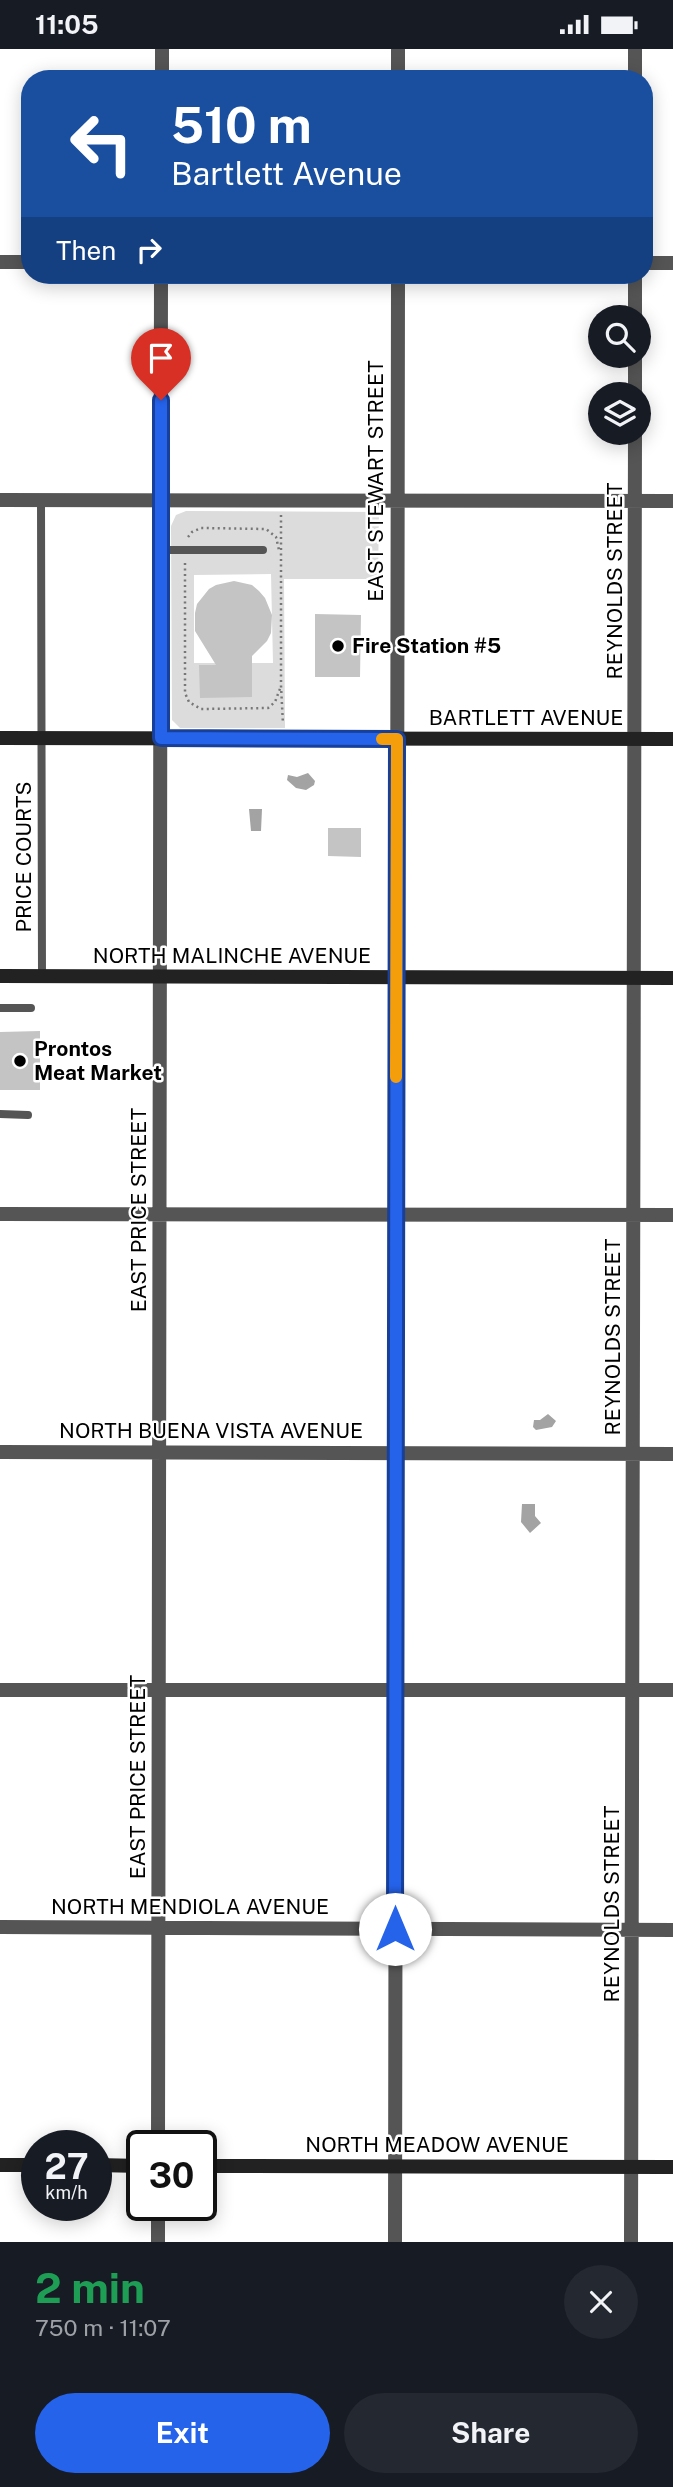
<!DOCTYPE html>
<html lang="en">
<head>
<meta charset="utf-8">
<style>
  :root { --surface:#171b24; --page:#242831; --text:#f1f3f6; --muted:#9ea1a6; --accent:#2563eb }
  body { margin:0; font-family:"Public Sans",sans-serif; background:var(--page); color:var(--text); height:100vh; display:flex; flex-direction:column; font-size:26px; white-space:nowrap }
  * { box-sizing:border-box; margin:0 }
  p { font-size:23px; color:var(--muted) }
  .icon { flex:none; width:38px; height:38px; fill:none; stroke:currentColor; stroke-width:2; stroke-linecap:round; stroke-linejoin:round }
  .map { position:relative; height:2193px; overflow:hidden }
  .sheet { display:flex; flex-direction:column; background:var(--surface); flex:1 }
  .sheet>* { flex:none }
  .guide { position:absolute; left:21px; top:21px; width:632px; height:214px; border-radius:28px; box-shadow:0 4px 18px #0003; background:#1a4fa0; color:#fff; overflow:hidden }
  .fabs { position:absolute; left:588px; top:256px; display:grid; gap:14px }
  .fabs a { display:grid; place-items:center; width:63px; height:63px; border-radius:50%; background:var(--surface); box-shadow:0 4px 18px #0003; font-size:35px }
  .speed { position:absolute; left:21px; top:2081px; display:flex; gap:14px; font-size:35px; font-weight:700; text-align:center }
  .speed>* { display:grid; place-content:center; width:91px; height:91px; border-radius:50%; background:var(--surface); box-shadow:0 4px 18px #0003; line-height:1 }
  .speed small { font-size:18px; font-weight:400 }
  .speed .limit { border:4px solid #111; border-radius:10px; background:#fff; color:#111 }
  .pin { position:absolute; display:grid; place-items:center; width:60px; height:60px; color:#fff; margin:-72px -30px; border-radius:50% 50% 50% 0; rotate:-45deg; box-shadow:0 0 7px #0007 }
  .pin .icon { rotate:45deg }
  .me { position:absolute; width:77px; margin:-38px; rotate:0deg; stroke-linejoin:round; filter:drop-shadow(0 0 5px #0008) }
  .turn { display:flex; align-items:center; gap:24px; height:147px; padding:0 35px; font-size:32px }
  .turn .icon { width:91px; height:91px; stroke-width:2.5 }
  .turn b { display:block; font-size:49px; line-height:60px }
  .then { display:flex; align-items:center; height:66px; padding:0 35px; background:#0003; gap:14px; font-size:26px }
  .round { display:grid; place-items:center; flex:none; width:74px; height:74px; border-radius:37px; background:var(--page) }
  .head { display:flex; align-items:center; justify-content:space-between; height:119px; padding:0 35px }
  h1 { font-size:42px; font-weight:700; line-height:52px; color:#1e9e55 }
  .button { display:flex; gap:14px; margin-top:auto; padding:14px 35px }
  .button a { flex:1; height:80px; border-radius:42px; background:var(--accent); color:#fff; font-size:28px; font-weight:700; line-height:80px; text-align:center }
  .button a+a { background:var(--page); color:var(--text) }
  .status { display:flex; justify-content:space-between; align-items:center; height:49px; padding:0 35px; background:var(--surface); direction:ltr }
  .status svg { height:19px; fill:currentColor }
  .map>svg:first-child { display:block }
  .green { fill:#dcdcdc; fill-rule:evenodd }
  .water { fill:#a3a3a3 }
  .building { fill:#c4c4c4 }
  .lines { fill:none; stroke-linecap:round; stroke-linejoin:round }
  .path { stroke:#777; stroke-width:2.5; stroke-dasharray:2 3.5; stroke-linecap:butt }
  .service { stroke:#555; stroke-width:8 }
  .minor { stroke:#555; stroke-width:14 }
  .secondary { stroke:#222; stroke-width:14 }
  .route-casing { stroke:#184099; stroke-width:18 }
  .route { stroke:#2563eb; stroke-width:12 }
  .slow { stroke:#f59e0b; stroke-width:12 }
  .poi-dot { fill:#000; stroke:#fff; stroke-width:2.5 }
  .labels { text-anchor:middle; stroke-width:5; stroke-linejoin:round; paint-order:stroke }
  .street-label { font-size:21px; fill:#000; stroke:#fff }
  .poi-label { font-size:21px; font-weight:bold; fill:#000; stroke:#fff; text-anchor:start }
</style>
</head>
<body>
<div class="status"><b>11:05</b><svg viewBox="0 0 49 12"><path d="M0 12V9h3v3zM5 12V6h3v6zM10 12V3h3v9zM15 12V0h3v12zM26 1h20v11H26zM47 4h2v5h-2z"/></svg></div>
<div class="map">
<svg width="673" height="2193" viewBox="0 0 673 2193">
  <rect width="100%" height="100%" fill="#fff"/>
  <path class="green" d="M186,462L379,463L378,530H284L285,679H180L172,671L171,477L176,466ZM271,525L273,614H194V526Z"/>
  <path class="water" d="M308,724L315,732L314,736L306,741L296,739L287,731L288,726L297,728Z
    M249,760H262L261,782H251Z
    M548,1365L556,1372L552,1378L536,1381L533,1378L534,1371H540Z
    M522,1455H535V1467L541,1474L530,1484L521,1473Z"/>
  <path class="building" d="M234,532L252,536L259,542L265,549L272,566L271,584L267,592L252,607V648L200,649L199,616H216L195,582V564L197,555L209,540L216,536Z
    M315,565L361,566L360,628H315Z
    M328,779H361V808L328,807Z
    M40,982V1041H0V983Z"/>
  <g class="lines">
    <path class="path" d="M281,466V637L283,675
      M188,488L192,483L201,479L266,480L276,488L279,501
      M185,514V644L189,653L201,660L268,659L275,653L281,637"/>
    <path class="service" d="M41,451L42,927
      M161,501H263
      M0,959H31
      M0,1065L28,1066"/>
    <path class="minor" d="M635,0V30
      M162,30V0
      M398,30V0
      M0,213H30
      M644,214H673
      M635,226V268
      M635,306V345
      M0,451L673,452
      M0,1165L673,1166
      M0,1403L673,1405
      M0,1641H673
      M0,1878L673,1881
      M158,2096L161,226
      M158,2193V2156
      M395,2193L398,226
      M631,2193L635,383"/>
    <path class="secondary" d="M0,689L673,690
      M0,927L673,929
      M0,2116H37
      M96,2116L142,2117
      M201,2117L673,2118"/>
  </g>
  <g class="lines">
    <g class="route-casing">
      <path id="route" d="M161,351V689L397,690L395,1880"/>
    </g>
    <use href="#route" class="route"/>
    <path class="slow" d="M382,690H397L396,1028"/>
  </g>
  <g class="poi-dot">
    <circle cx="338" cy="597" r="7"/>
    <circle cx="20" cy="1012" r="7"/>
  </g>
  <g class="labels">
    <g class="street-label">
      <text transform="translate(376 432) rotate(-90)" y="7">EAST STEWART STREET</text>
      <text transform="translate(615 532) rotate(-90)" y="7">REYNOLDS STREET</text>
      <text x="526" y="676">BARTLETT AVENUE</text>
      <text transform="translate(24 808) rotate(-90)" y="7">PRICE COURTS</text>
      <text x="232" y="914">NORTH MALINCHE AVENUE</text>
      <text transform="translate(139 1161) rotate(-90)" y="7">EAST PRICE STREET</text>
      <text transform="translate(613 1288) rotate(-90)" y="7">REYNOLDS STREET</text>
      <text x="211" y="1389">NORTH BUENA VISTA AVENUE</text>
      <text transform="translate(138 1728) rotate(-90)" y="7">EAST PRICE STREET</text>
      <text transform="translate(612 1855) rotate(-90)" y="7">REYNOLDS STREET</text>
      <text x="190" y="1865">NORTH MENDIOLA AVENUE</text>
      <text x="437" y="2103">NORTH MEADOW AVENUE</text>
    </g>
    <g class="poi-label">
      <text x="352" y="604">Fire Station #5</text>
      <text x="34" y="1007">Prontos<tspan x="34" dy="24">Meat Market</tspan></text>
    </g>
  </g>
</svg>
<div class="fabs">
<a><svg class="icon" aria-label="search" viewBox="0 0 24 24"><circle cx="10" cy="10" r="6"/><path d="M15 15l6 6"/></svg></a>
<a><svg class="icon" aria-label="layers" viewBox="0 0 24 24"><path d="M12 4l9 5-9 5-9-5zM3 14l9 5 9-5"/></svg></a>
</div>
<div class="speed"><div>27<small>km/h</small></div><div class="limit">30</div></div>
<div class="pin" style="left:161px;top:351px;background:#d93025"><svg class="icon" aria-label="arrive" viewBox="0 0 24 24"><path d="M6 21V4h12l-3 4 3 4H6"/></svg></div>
<svg class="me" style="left:395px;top:1880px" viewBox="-20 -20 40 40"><circle r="19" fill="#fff"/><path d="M0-13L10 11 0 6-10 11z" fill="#2563eb"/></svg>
<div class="guide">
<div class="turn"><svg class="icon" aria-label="left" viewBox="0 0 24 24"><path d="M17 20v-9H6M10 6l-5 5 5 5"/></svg><div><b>510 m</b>Bartlett Avenue</div></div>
<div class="then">Then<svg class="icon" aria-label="right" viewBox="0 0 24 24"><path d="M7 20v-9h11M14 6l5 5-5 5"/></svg></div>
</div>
</div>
<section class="sheet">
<div class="head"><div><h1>2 min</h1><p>750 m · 11:07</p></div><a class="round"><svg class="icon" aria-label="close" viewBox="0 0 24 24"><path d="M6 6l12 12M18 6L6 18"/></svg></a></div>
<div class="button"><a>Exit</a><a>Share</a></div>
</section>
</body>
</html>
